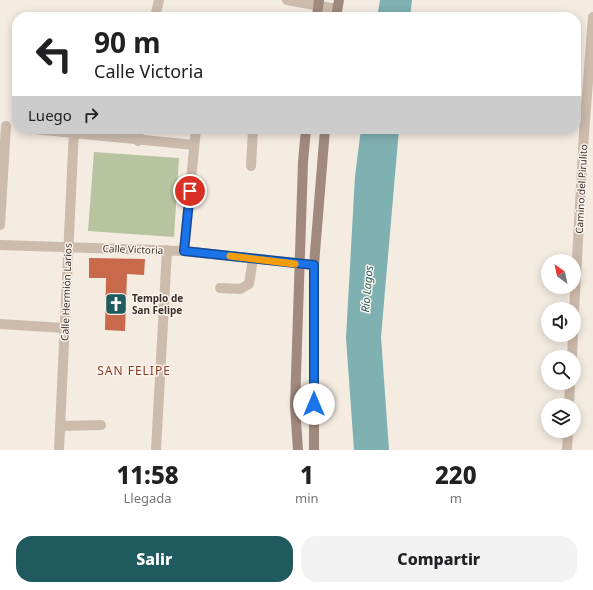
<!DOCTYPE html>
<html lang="es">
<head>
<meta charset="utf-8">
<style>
  :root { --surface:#fff; --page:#f2f2f2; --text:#202124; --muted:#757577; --accent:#1f5a5e }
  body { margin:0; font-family:"Noto Sans",sans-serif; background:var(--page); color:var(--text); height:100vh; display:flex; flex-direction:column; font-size:15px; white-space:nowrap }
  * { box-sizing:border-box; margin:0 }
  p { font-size:13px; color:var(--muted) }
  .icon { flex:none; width:22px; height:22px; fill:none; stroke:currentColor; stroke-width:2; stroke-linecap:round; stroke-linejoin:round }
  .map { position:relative; height:450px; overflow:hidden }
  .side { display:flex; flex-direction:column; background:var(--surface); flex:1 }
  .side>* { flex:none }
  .hud { position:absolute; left:12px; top:12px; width:569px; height:122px; border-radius:16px; box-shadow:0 2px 10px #0003; background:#fff; color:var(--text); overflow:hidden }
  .needle { width:26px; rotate:327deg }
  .tools { position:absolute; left:541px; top:254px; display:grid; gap:8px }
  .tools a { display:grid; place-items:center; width:40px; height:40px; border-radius:50%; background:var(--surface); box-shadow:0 2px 10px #0003; font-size:20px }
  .pin { position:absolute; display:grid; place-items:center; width:34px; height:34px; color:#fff; margin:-17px; border:2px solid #fff; border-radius:50%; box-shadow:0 1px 4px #0007 }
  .me { position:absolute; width:44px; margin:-22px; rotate:0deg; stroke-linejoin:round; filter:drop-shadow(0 0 3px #0008) }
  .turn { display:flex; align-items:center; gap:14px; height:84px; padding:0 16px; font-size:18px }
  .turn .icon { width:52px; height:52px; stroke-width:2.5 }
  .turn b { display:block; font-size:28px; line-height:34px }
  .then { display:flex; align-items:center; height:38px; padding:0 16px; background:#0003; gap:8px; font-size:15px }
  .eta { display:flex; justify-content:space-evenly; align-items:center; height:68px; text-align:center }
  .eta b { font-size:24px; font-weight:800; line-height:28px }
  .button { display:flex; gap:8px; margin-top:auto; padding:8px 16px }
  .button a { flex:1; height:46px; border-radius:16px; background:var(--accent); color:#fff; font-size:16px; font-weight:800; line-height:46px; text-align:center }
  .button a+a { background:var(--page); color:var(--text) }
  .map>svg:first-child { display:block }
  .green { fill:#b8c4a0 }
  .water { fill:#7fb0b2 }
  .building { fill:#c8694b }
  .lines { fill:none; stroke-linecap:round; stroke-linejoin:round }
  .street { stroke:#cdbbac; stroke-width:10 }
  .secondary { stroke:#a18a7d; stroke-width:10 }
  .route-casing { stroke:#114b97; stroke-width:10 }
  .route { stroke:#1a73e8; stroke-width:7 }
  .slow { stroke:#f59e0b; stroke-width:7 }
  .labels { text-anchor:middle; stroke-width:3; stroke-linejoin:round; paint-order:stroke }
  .street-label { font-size:10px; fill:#3b302b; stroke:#fbf5ee }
  .poi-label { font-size:10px; font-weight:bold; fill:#3b302b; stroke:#fbf5ee; text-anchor:start }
  .water-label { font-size:11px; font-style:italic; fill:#1f5a5e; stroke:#fbf5ee }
  .quarter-label { font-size:12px; letter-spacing:1px; fill:#8c3b22; stroke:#fbf5ee }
</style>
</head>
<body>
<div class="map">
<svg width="593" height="450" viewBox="0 0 593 450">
  <rect width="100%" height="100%" fill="#f4ebe1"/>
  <path class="green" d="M94,152L179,158L174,237L88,231Z"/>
  <path class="water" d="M380,0H412L410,17H377Z
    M361,129H399L381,337L389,450H354L346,338L355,176Z"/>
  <path class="building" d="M89,258L145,259L144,275L127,274L125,331L105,330L106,278H89Z"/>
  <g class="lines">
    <path class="street" d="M287,0L337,9
      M155,17L159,0
      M34,129L194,145
      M138,141L139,129
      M251,166L253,129
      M0,225L6,126
      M0,245L184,251L314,265
      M184,251L196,129
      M220,288L240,289L249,284L253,259
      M574,312L584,133L593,17
      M0,324L64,328
      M572,357L573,335
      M569,405L570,383
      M60,426L101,425
      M59,450L74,129
      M156,450L167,250
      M567,450L568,431"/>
    <path class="secondary" d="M317,17L319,0
      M336,17L339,0
      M298,450L295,406L303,162L306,129
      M314,450V265L325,129"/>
  </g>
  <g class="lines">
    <g class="route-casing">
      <path id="route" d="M190,191L184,251L314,265V404"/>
    </g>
    <use href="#route" class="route"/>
    <path class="slow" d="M230,256L295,264"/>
  </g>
  <defs>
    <g id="church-square" transform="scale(1.15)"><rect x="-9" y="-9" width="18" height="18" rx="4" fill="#1f5a5e" stroke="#fbf5ee"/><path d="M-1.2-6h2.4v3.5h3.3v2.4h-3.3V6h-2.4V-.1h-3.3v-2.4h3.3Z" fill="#fff"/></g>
  </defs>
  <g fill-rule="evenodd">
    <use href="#church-square" x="116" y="304"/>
  </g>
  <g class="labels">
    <g class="street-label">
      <text transform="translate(581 189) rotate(-87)" y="4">Camino del Pirulito</text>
      <text transform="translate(133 249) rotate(2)" y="4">Calle Victoria</text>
      <text transform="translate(66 292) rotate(-88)" y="4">Calle Hermión Larios</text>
    </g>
    <g class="poi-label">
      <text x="132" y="302">Templo de<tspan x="132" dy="12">San Felipe</tspan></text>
    </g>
    <g class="water-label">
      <text transform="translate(367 289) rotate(-85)" y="4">Río Lagos</text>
    </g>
    <g class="quarter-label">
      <text x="134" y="375">SAN FELIPE</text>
    </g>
  </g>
</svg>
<div class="tools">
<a><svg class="needle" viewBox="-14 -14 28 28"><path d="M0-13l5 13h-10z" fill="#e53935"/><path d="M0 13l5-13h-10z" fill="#757577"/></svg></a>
<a><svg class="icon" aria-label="sound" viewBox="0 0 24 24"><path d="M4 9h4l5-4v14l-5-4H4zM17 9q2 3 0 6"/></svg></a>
<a><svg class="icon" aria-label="search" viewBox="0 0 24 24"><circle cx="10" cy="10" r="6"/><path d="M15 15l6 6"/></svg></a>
<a><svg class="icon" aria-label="layers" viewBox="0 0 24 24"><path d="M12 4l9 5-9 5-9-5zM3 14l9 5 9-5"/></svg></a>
</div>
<div class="pin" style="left:190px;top:191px;background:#d93025"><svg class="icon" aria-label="arrive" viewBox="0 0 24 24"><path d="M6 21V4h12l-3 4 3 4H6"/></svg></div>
<svg class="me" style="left:314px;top:404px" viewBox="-20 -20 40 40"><circle r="19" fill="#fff"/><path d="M0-13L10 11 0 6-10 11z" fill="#1a73e8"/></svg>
<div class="hud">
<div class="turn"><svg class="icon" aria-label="left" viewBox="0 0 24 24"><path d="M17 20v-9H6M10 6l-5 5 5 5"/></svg><div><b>90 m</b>Calle Victoria</div></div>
<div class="then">Luego<svg class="icon" aria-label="right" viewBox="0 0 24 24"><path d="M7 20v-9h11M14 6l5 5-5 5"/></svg></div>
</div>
</div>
<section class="side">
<div class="eta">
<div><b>11:58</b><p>Llegada</p></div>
<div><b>1</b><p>min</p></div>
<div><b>220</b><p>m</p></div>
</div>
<div class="button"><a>Salir</a><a>Compartir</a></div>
</section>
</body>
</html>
